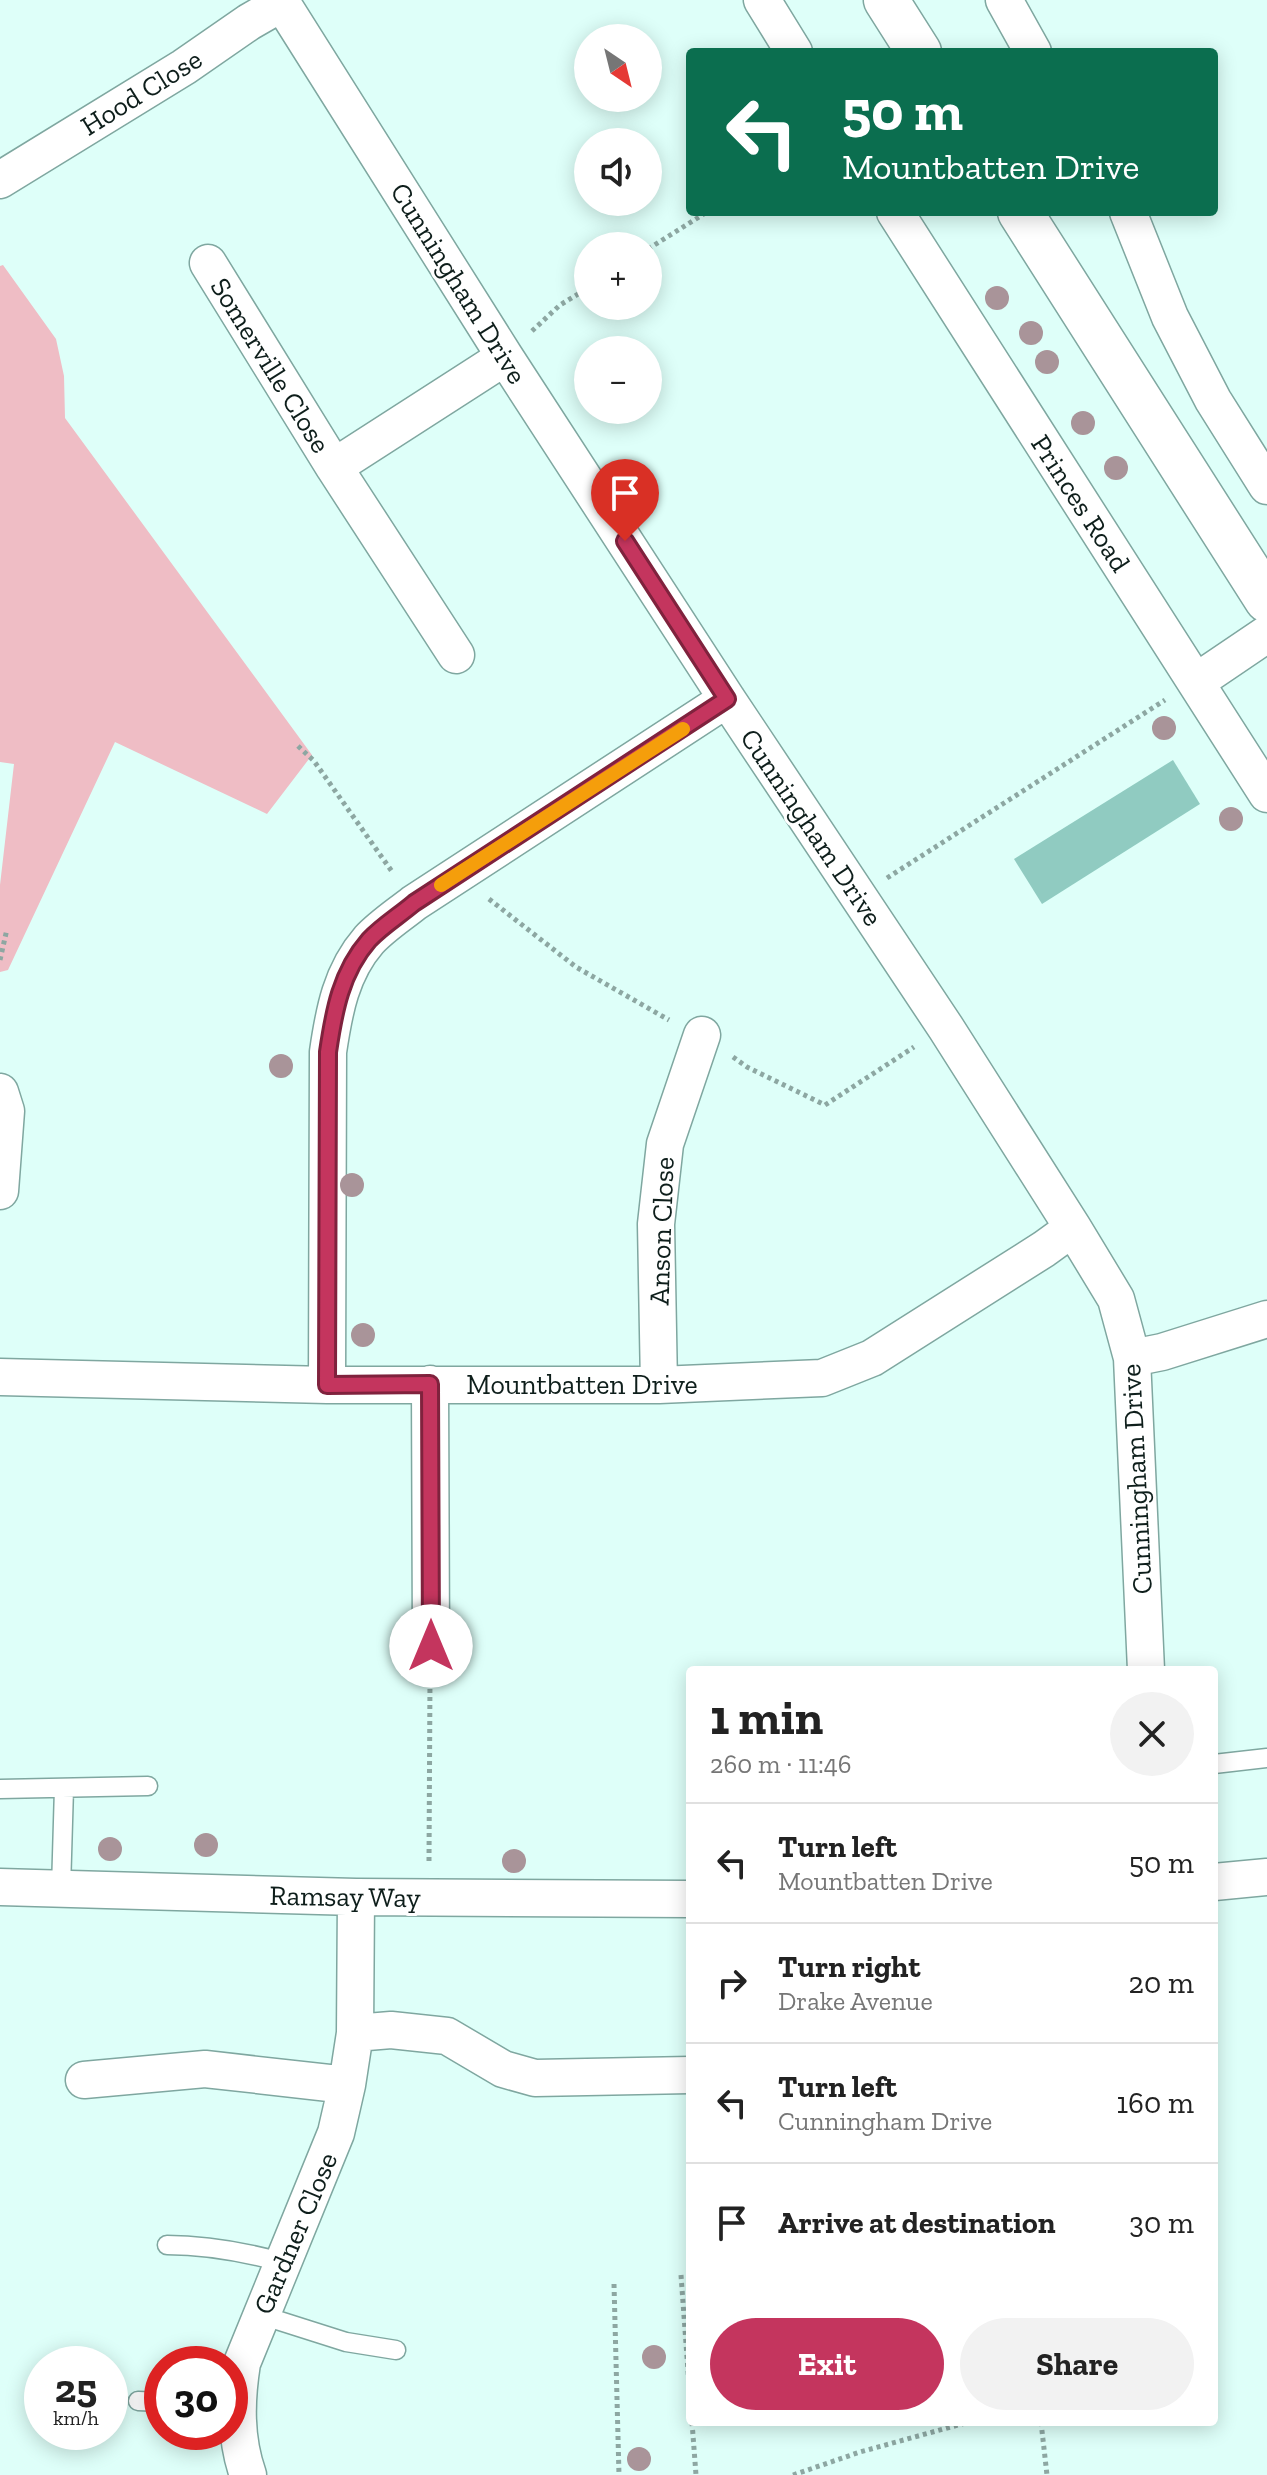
<!DOCTYPE html>
<html lang="en">
<head>
<meta charset="utf-8">
<style>
  :root { --surface:#fff; --page:#f2f2f2; --text:#222; --muted:#767676; --line:#e0e0e0; --accent:#c4355e }
  body { margin:0; font-family:"Zilla Slab",serif; background:var(--page); color:var(--text); height:100vh; display:flex; flex-direction:column; font-size:30px; white-space:nowrap }
  * { box-sizing:border-box; margin:0 }
  p { font-size:26px; color:var(--muted) }
  .icon { flex:none; width:44px; height:44px; fill:none; stroke:currentColor; stroke-width:2; stroke-linecap:round; stroke-linejoin:round }
  .map { position:relative; flex:1; overflow:hidden }
  .panel { position:absolute; left:686px; top:1666px; width:532px; height:760px; display:flex; flex-direction:column; background:var(--surface); border-radius:8px; box-shadow:0 4px 20px #0003 }
  .panel>* { flex:none }
  .hud { position:absolute; left:686px; top:48px; width:532px; height:168px; border-radius:8px; box-shadow:0 4px 20px #0003; background:#0b6e4f; color:#fff; overflow:hidden }
  .needle { width:52px; rotate:145deg }
  .buttons { position:absolute; left:574px; top:24px; display:grid; gap:16px }
  .buttons a { display:grid; place-items:center; width:88px; height:88px; border-radius:50%; background:var(--surface); box-shadow:0 4px 20px #0003; font-size:40px }
  .speed { position:absolute; left:24px; top:2346px; display:flex; gap:16px; font-size:40px; font-weight:700; text-align:center }
  .speed>* { display:grid; place-content:center; width:104px; height:104px; border-radius:50%; background:var(--surface); box-shadow:0 4px 20px #0003; line-height:1 }
  .speed small { font-size:20px; font-weight:400 }
  .speed .limit { border:12px solid #d22; background:#fff; color:#111 }
  .pin { position:absolute; display:grid; place-items:center; width:68px; height:68px; color:#fff; margin:-82px -34px; border-radius:50% 50% 50% 0; rotate:-45deg; box-shadow:0 0 8px #0007 }
  .pin .icon { rotate:45deg }
  .me { position:absolute; width:88px; margin:-44px; rotate:0deg; stroke-linejoin:round; filter:drop-shadow(0 0 6px #0008) }
  .turn { display:flex; align-items:center; gap:28px; height:168px; padding:0 24px; font-size:36px }
  .turn .icon { width:104px; height:104px; stroke-width:2.5 }
  .turn b { display:block; font-size:56px; line-height:68px }
  .round { display:grid; place-items:center; flex:none; width:84px; height:84px; border-radius:42px; background:var(--page) }
  .headline { display:flex; align-items:center; justify-content:space-between; height:136px; padding:0 24px }
  h1 { font-size:48px; font-weight:800; line-height:60px }
  .button { display:flex; gap:16px; margin-top:auto; padding:16px 24px }
  .button a { flex:1; height:92px; border-radius:48px; background:var(--accent); color:#fff; font-size:32px; font-weight:800; line-height:92px; text-align:center }
  .button a+a { background:var(--page); color:var(--text) }
  ul { padding:0; list-style:none }
  li { display:flex; align-items:center; gap:24px; height:120px; padding:0 24px; border-top:2px solid var(--line) }
  li div { flex:1 }
  li b { display:block; font-size:30px }
  li em { font-style:normal }
  .map>svg:first-child { display:block }
  .green { fill:#efbdc5 }
  .building { fill:#90cbc1 }
  .lines { fill:none; stroke-linecap:round; stroke-linejoin:round }
  .lane-casing { stroke:#7fa7a0; stroke-width:21 }
  .street-casing { stroke:#7fa7a0; stroke-width:39 }
  .secondary-casing { stroke:#7fa7a0; stroke-width:47 }
  .path { stroke:#8da7a2; stroke-width:5; stroke-dasharray:4 4; stroke-linecap:butt }
  .lane { stroke:#fff; stroke-width:18 }
  .street { stroke:#fff; stroke-width:36 }
  .secondary { stroke:#fff; stroke-width:44 }
  .tree { fill:#a99499 }
  .route-casing { stroke:#7f223d; stroke-width:20 }
  .route { stroke:#c4355e; stroke-width:14 }
  .slow { stroke:#f59e0b; stroke-width:14 }
  .labels { text-anchor:middle; stroke-width:6; stroke-linejoin:round; paint-order:stroke }
  .street-label { font-size:28px; fill:#0e1e1b; stroke:#fff }
</style>
</head>
<body>
<div class="map">
<svg width="1267" height="2475" viewBox="0 0 1267 2475">
  <rect width="100%" height="100%" fill="#defff9"/>
  <path class="green" d="M3,265L56,339L64,376L65,418L312,755L267,814L115,742L8,970L0,972V885L14,764L0,762V266Z"/>
  <path class="building" d="M1173,760L1200,804L1042,904L1014,859Z"/>
  <g class="lines">
    <g class="lane-casing">
      <path id="lane" d="M1214,1764L1267,1758
        M0,1789L148,1786
        M61,1889L64,1788
        M167,2245C206,2245 244,2252 281,2262
        M261,2315L346,2342L396,2350
        M138,2401L162,2402"/>
    </g>
    <g class="street-casing">
      <path id="street" d="M280,0L505,357L727,699L946,1028L1073,1228L1116,1299L1132,1358L1146,1670
        M762,0L794,52
        M1004,0L1033,52
        M0,180L184,67L249,22L282,3
        M895,212L1267,794
        M1128,212L1170,317L1213,400L1267,486
        M208,263L334,467L456,655
        M334,467L505,357
        M1196,682L1267,634
        M0,1092L6,1111L0,1191
        M1132,1358L1162,1352L1267,1319
        M0,1377L327,1385H659L822,1378L872,1358L1044,1249L1073,1228
        M430,1384L431,1646
        M327,1385L328,1052C334,1011 341,972 369,940C382,926 399,915 414,903L727,699
        M659,1385L656,1224L665,1144L702,1035
        M1214,1882L1267,1877
        M0,1887L356,1897L690,1899
        M355,2033L391,2030L447,2036L503,2069L535,2078L690,2075
        M84,2080L205,2069L347,2085
        M248,2475C235,2438 236,2401 242,2363L336,2133L347,2085L355,2033L356,1897"/>
    </g>
    <g class="secondary-casing">
      <path id="secondary" d="M886,0L919,52
        M1020,212L1267,600"/>
    </g>
    <path class="path" d="M648,249L707,212
      M532,331L560,305L588,288
      M298,746L314,761L393,873
      M887,878L1165,700
      M489,899L576,967L669,1020
      M0,960L7,929
      M733,1057L747,1067L825,1105L914,1047
      M429,1861L430,1679
      M681,2275L690,2398
      M614,2284L619,2475
      M692,2422L696,2475
      M1041,2422L1047,2475
      M793,2475L860,2452L969,2422"/>
    <use href="#lane" class="lane"/>
    <use href="#street" class="street"/>
    <use href="#secondary" class="secondary"/>
  </g>
  <g class="tree">
    <circle cx="997" cy="298" r="12"/>
    <circle cx="1031" cy="333" r="12"/>
    <circle cx="1047" cy="362" r="12"/>
    <circle cx="1083" cy="423" r="12"/>
    <circle cx="1116" cy="468" r="12"/>
    <circle cx="1164" cy="728" r="12"/>
    <circle cx="1231" cy="819" r="12"/>
    <circle cx="281" cy="1066" r="12"/>
    <circle cx="352" cy="1185" r="12"/>
    <circle cx="363" cy="1335" r="12"/>
    <circle cx="206" cy="1845" r="12"/>
    <circle cx="110" cy="1849" r="12"/>
    <circle cx="514" cy="1861" r="12"/>
    <circle cx="654" cy="2357" r="12"/>
    <circle cx="639" cy="2459" r="12"/>
  </g>
  <g class="lines">
    <g class="route-casing">
      <path id="route" d="M431,1646L430,1384L327,1385L328,1052C334,1011 341,972 369,940C382,926 400,915 414,903L727,699L625,541"/>
    </g>
    <use href="#route" class="route"/>
    <path class="slow" d="M441,885L683,729"/>
  </g>
  <g class="labels">
    <g class="street-label">
      <text transform="translate(141 92) rotate(-32)" y="10">Hood Close</text>
      <text transform="translate(459 283) rotate(58)" y="10">Cunningham Drive</text>
      <text transform="translate(271 365) rotate(58)" y="10">Somerville Close</text>
      <text transform="translate(1081 503) rotate(57)" y="10">Princes Road</text>
      <text transform="translate(812 827) rotate(56)" y="10">Cunningham Drive</text>
      <text transform="translate(661 1231) rotate(-88)" y="10">Anson Close</text>
      <text x="582" y="1394">Mountbatten Drive</text>
      <text transform="translate(1136 1479) rotate(-93)" y="10">Cunningham Drive</text>
      <text transform="translate(345 1896) rotate(1)" y="10">Ramsay Way</text>
      <text transform="translate(295 2233) rotate(-67)" y="10">Gardner Close</text>
    </g>
  </g>
</svg>
<div class="buttons">
<a><svg class="needle" viewBox="-14 -14 28 28"><path d="M0-13l5 13h-10z" fill="#e53935"/><path d="M0 13l5-13h-10z" fill="#767676"/></svg></a>
<a><svg class="icon" aria-label="sound" viewBox="0 0 24 24"><path d="M4 9h4l5-4v14l-5-4H4zM17 9q2 3 0 6"/></svg></a>
<a>+</a>
<a>−</a>
</div>
<div class="speed"><div>25<small>km/h</small></div><div class="limit">30</div></div>
<div class="pin" style="left:625px;top:541px;background:#d93025"><svg class="icon" aria-label="arrive" viewBox="0 0 24 24"><path d="M6 21V4h12l-3 4 3 4H6"/></svg></div>
<svg class="me" style="left:431px;top:1646px" viewBox="-20 -20 40 40"><circle r="19" fill="#fff"/><path d="M0-13L10 11 0 6-10 11z" fill="#c4355e"/></svg>
<div class="hud">
<div class="turn"><svg class="icon" aria-label="left" viewBox="0 0 24 24"><path d="M17 20v-9H6M10 6l-5 5 5 5"/></svg><div><b>50 m</b>Mountbatten Drive</div></div>
</div>
<section class="panel">
<div class="headline"><div><h1>1 min</h1><p>260 m · 11:46</p></div><a class="round"><svg class="icon" aria-label="close" viewBox="0 0 24 24"><path d="M6 6l12 12M18 6L6 18"/></svg></a></div>
<ul>
<li><svg class="icon" aria-label="left" viewBox="0 0 24 24"><path d="M17 20v-9H6M10 6l-5 5 5 5"/></svg><div><b>Turn left</b><p>Mountbatten Drive</p></div><em>50 m</em></li>
<li><svg class="icon" aria-label="right" viewBox="0 0 24 24"><path d="M7 20v-9h11M14 6l5 5-5 5"/></svg><div><b>Turn right</b><p>Drake Avenue</p></div><em>20 m</em></li>
<li><svg class="icon" aria-label="left" viewBox="0 0 24 24"><path d="M17 20v-9H6M10 6l-5 5 5 5"/></svg><div><b>Turn left</b><p>Cunningham Drive</p></div><em>160 m</em></li>
<li><svg class="icon" aria-label="arrive" viewBox="0 0 24 24"><path d="M6 21V4h12l-3 4 3 4H6"/></svg><div><b>Arrive at destination</b></div><em>30 m</em></li>
</ul>
<div class="button"><a>Exit</a><a>Share</a></div>
</section>
</div>
</body>
</html>
